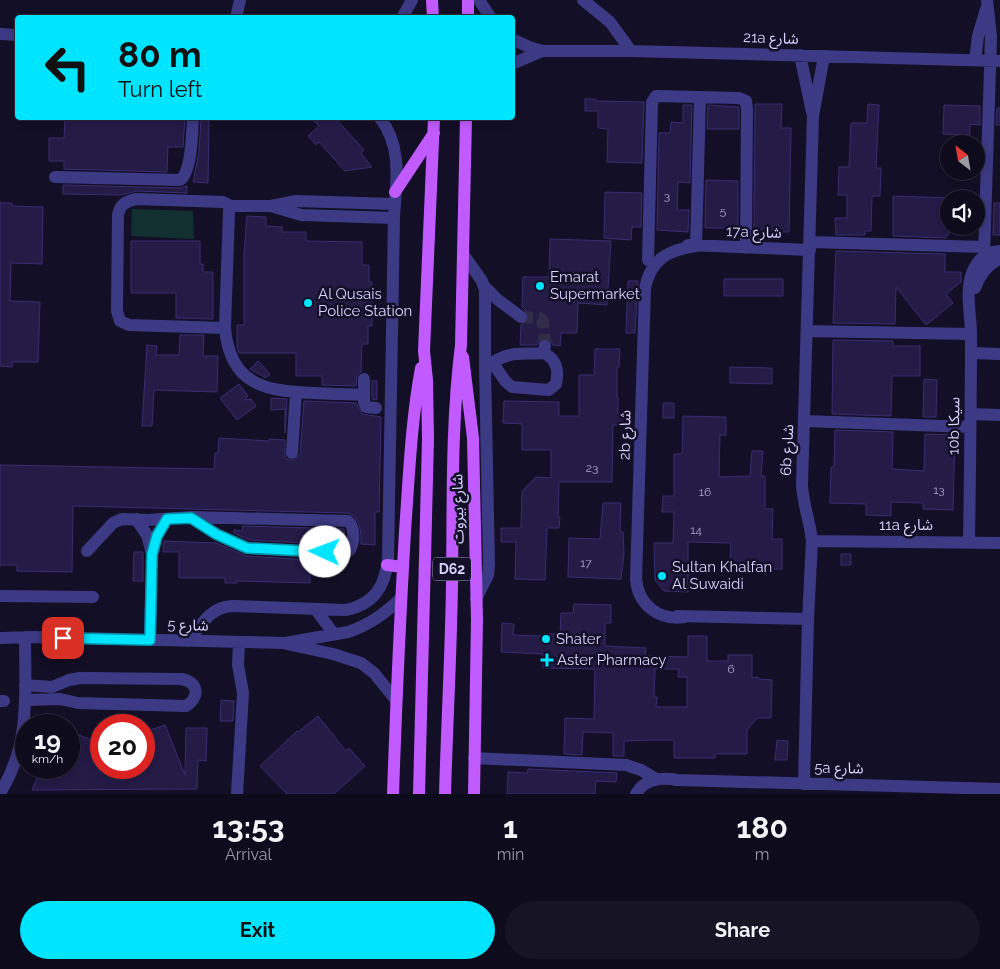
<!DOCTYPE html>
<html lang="en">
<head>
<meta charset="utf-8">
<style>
  :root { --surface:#0e0b1c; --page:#171425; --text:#f1f3f6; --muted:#9b9ba3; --line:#2e2b3b; --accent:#00e5ff }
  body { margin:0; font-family:Raleway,"Noto Sans Arabic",sans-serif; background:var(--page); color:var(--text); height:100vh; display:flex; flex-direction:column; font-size:19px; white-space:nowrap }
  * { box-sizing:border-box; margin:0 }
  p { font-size:16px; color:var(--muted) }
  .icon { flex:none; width:28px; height:28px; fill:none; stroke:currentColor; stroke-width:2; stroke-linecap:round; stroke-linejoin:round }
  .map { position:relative; height:794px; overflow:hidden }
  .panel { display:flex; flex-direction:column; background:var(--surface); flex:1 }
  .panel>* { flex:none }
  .banner { position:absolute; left:15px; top:15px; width:500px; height:105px; border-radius:5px; box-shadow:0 2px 12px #0003,0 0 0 1px var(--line); background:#00e5ff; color:#111; overflow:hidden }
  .needle { width:32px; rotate:329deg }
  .controls { position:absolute; left:940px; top:135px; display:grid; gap:10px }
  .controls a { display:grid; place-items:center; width:45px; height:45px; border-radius:50%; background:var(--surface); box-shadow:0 2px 12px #0003,0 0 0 1px var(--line); font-size:25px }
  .speed { position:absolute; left:15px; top:714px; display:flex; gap:10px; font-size:25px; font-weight:700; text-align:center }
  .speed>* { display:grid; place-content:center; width:65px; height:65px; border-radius:50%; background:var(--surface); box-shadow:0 2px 12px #0003,0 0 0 1px var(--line); line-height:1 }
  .speed small { font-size:12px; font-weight:400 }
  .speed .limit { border:8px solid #d22; background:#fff; color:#111 }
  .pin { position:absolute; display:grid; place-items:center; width:42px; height:42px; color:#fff; margin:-21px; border-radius:10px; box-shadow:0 2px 8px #0006 }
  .me { position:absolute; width:55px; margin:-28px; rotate:272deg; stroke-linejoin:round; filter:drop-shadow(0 0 4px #0008) }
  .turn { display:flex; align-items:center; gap:18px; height:105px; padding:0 20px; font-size:22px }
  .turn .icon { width:65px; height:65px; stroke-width:2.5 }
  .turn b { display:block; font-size:35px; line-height:42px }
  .eta { display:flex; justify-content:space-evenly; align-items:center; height:85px; text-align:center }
  .eta b { font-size:30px; font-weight:700; line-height:35px }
  .button { display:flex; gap:10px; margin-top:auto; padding:10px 20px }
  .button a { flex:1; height:58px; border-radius:30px; background:var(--accent); color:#111; font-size:20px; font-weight:700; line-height:58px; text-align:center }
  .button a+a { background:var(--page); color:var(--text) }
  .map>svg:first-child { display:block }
  .green { fill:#12302f }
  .building { fill:#241b47; stroke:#3b2d73; fill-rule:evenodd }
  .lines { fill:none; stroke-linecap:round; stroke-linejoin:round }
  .minor-tunnel { stroke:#312d47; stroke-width:12; stroke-dasharray:12 6; stroke-linecap:butt }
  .minor { stroke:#3d3a85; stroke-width:12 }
  .major { stroke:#c25bff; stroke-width:12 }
  .route-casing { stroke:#0095a6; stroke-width:12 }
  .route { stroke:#00e5ff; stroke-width:9 }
  .poi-dot { fill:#00e5ff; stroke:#130f26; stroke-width:2 }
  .labels { text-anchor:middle; stroke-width:5; stroke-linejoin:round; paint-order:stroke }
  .number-label { font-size:12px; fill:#aca6d1 }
  .shield { fill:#130f26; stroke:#9e99be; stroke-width:1 }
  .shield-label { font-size:14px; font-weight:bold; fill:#d9d4ff }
  .street-label { font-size:15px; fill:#d9d4ff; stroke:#130f26 }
  .poi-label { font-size:15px; fill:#d9d4ff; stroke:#130f26; text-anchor:start }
</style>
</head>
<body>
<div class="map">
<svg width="1000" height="794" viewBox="0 0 1000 794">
  <rect width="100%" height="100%" fill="#130f26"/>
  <path class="green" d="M132,209L193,211L194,239L131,236Z"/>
  <path class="building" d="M585,99H596V101L644,102L642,163L607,162L608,129L598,128V111H585Z
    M755,104H782L781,128H791L789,232H754Z
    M868,104L879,105L876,168H881L880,196H872L871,231H865V235H836L835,218H847V195H838L839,167H849L851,123H867Z
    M683,105H692L690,183L678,182L677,210H689L688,232L657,230L659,133H670L671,122L683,123Z
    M708,105L739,107V129H707Z
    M944,105L980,106V125L970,124V135L943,134Z
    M997,108H1000V125H996Z
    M65,118H185L183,147H168L167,172L64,169V161H49V138H64Z
    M201,118H209L208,183L193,182L199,152Z
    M311,118H335L364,150L361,153L372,167L345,171L319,142L316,145L308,136L319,126Z
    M706,180L738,181V228H705Z
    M63,185L180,188L187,186V193L137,191L122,195L63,194Z
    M605,192L642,193L641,227H632L631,240L604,238Z
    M893,196L949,198V235H946V238L893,236Z
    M0,203H12V206L43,207L42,264L11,263L10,301L40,302L38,362H12V367L0,366Z
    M994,203H1000V235H993Z
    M247,216L266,217V226L282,227V232H306V241L362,242V265H369V282H372V326H368V344H362L361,372L357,375L356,386L322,385V376H296V353H239L237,346V325H244V254Z
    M550,239L611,241L607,305L578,303L577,333H561L560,346L553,345L551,341L547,338L540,340L537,345H520L521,325L527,322L529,317L528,313L522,307L523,277H549Z
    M131,241H200V264H203V272H213V319L176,318V293H131Z
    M836,251L945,254V272H961V282L946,294L953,303L926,325L896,287L895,324L833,323Z
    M724,279H783V296H724Z
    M628,281H638L635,333H626Z
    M180,335H204L203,356H218L217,392L154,390L152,426H142L147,345L157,346L156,355H179Z
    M833,340L893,341V346H920V376H892L891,416L832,414Z
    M595,349H620L619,367H617V397H618V414H625V425H613L612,482H559L558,517H560L559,528H547L545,580L515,579L516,542H501V528H521L522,491L536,477L551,478V450H522V424L503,423L504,401L559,402V416H579V375H594Z
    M258,361L270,374L266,378L250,369Z
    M730,367L772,368V384L730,383Z
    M924,379L937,380L936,417H923Z
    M372,381H377V400L372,399Z
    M239,384L248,396L244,400L251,399L256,406L237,420L220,398Z
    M271,398L287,399L285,433V409L271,410Z
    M304,401L356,403L362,414L381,417L379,512H375V545L361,544V535L359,524L354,516L348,513L73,506L72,572L17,571V565H0V465L214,469L215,453H218L219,438L269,441V439L285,440V457L288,460H295L300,454Z
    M663,403H674V418H663Z
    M683,416L726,417V435H720L719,477L750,476L752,451H763L761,476H765V509H773L772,539H782V569H761V565L730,564L731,543L688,542V592L664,591L655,580L654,543H673L674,512H662L663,496H674V454H682Z
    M835,430L893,432L892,469L910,470L924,471L925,434L955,435L953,510L923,509V503L891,502V516L866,515V504L830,503L831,467H834Z
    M603,503H621L620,532H623L624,554L621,579L568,577L569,538L600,539Z
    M243,526L344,529L345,539L344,544L341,545L249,540L234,533V530L242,531Z
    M164,541L216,543L246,556L311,560L310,583L237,581V583H225V578H179V552H163Z
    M134,552H143V581H133Z
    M841,554H851V565H841Z
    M574,604L611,605V623H605V646L646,648L645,656L688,657V636H707V661H728V655H752V678L758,677V679L772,680L771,718H757L747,730V754H715V758H674V740H654L624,741V756H613V733L583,732L582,755L564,754L565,718L594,719L595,669L543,668V654L501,652L502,623L514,624L513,635L544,636V634H560L561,613H573ZM655,669H679L678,677H687V707H656L657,697H654Z
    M221,700L234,701L233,721H220Z
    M318,716L346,751L349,748L365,766L334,794H287L260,766L297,731L298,732Z
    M165,725L185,775L186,728H207L206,761L198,760L197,789L32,790L41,768H69V731L97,742V746H101V768H144V732Z
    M777,740L788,741L787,760H775Z
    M528,769L617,773L616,782L596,781L595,794H507L508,772L527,773Z"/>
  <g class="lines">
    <path class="minor-tunnel" d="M521,317L539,318L543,321L545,345"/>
    <path class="minor" d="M479,0L491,18
      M583,0L610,22L631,51
      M236,18L240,0
      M402,18L412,0
      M0,34L18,35
      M512,39L529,47L542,51H631L1000,61
      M800,55L812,112
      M975,60L978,36L986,9
      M512,64L542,51
      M55,177L180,180C192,172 192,132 193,118
      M231,206L229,211L225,328C230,385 265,391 313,393C330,394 347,394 364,395
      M271,206L301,215L394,218
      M811,242L984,247
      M688,245L810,250
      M696,246L700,97
      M463,254L482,281L485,290V367L489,565L488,575L476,599
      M984,256L991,37L987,0
      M648,260L652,102L656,96L739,98L746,101L747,109L746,248
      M484,286L497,299L521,317
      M975,288C980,275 987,264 1000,259
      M225,328L129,325L120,321L117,311L118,215C120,204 126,201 137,199L223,202L231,206H271L296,201L395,204
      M807,331L971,334
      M971,353L1000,354
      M492,362L506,382L512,387L549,390L556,384C559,370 557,360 544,353
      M487,366C510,350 518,355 543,353L545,346
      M364,379V402L366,407L376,408
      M970,414L1000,415
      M805,421L970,427
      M292,453L296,392
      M136,519L147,535L152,554L150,640
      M812,541L1000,543
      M969,542C970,473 971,404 971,334C971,315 965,292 972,273C977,260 986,252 1000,251
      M87,551L113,523L122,519L148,520L191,517L216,534L247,548L342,553L349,551C355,543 355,527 348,521L191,517
      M153,552L157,535L167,519
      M0,596L93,597
      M316,610L334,634
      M677,616L808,619
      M685,617C659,621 638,605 636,579L645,288C651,259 668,250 696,246
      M0,638L34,637L285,643L348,632C369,625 385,614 401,598
      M189,641C201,625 210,607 232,606L346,610C374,604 385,587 388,559L394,218C396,183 403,147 380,118
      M287,644L333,654L361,663L374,673L396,700
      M25,685L52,687L69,680L80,678L181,679C199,682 200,697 186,706L78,703L60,699L26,700
      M0,701H4
      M474,758L626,765L641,770L656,779
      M804,784L808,619L812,541C810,522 803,504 802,485L813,116L824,56
      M0,793C31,744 25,693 25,637
      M237,794L243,693L238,665L239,642
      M636,794C644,779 662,777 677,780L1000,789"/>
    <path class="major" d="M432,0L433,18
      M468,18V0
      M395,192L434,133
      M463,357L473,438L477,620L474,794
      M387,565L403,567
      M393,794C396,706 400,619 405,531C409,477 411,422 421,368
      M419,794L428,439L427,380L424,351L434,118
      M445,794C447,724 451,654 452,585C453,505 451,424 461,345L466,118"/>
  </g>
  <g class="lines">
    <g class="route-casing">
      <path id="route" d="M63,638L150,640L152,554L157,536L167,519L191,518L216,534L247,548L325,552"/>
    </g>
    <use href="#route" class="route"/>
  </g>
  <g class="poi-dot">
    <circle cx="540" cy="286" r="5"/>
    <circle cx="308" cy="303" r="5"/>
    <circle cx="662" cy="576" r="5"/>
    <circle cx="546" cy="639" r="5"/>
    <path d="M544.5 652.5h5v5h5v5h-5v5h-5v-5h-5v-5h5z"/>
  </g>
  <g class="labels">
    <g class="number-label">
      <text x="667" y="200">3</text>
      <text x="723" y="215">5</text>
      <text x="592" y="472">23</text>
      <text x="939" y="494">13</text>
      <text x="705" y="496">16</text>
      <text x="696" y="534">14</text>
      <text x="586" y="567">17</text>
      <text x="731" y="673">6</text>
    </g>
    <rect class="shield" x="433" y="557.5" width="38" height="23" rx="4"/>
    <g class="shield-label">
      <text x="452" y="574">D62</text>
    </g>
    <g class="street-label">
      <text transform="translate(771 38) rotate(2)" y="5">21a شارع</text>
      <text transform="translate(754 232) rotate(2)" y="5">17a شارع</text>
      <text transform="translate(954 426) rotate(-89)" y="5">10b سيكا</text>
      <text transform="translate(625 435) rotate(-89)" y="5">2b شارع</text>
      <text transform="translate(787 450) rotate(-87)" y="5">6b شارع</text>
      <text transform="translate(458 509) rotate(-91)" y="5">شارع بيروت</text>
      <text x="906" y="530">11a شارع</text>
      <text transform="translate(188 625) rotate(2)" y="5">شارع 5</text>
      <text transform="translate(839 768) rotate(1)" y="5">5a شارع</text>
    </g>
    <g class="poi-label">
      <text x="550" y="282">Emarat<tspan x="550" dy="17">Supermarket</tspan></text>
      <text x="318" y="299">Al Qusais<tspan x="318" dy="17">Police Station</tspan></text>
      <text x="672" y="572">Sultan Khalfan<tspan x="672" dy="17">Al Suwaidi</tspan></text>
      <text x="556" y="644">Shater</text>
      <text x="557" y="665">Aster Pharmacy</text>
    </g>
  </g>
</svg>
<div class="controls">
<a><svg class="needle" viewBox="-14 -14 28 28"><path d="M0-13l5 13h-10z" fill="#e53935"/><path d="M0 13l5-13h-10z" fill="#9b9ba3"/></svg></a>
<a><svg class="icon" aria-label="sound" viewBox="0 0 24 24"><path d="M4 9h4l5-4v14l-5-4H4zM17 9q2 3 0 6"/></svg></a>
</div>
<div class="speed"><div>19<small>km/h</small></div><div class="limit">20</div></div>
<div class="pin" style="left:63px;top:638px;background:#d93025"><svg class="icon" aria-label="arrive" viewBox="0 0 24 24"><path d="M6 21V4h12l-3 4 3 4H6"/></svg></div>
<svg class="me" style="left:325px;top:552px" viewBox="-20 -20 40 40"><circle r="19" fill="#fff"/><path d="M0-13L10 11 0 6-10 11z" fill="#00e5ff"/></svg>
<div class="banner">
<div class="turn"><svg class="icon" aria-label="left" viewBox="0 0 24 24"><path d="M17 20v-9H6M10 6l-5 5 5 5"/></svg><div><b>80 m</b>Turn left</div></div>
</div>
</div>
<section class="panel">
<div class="eta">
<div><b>13:53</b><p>Arrival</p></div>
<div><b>1</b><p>min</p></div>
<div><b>180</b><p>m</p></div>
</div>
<div class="button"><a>Exit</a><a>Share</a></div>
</section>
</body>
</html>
